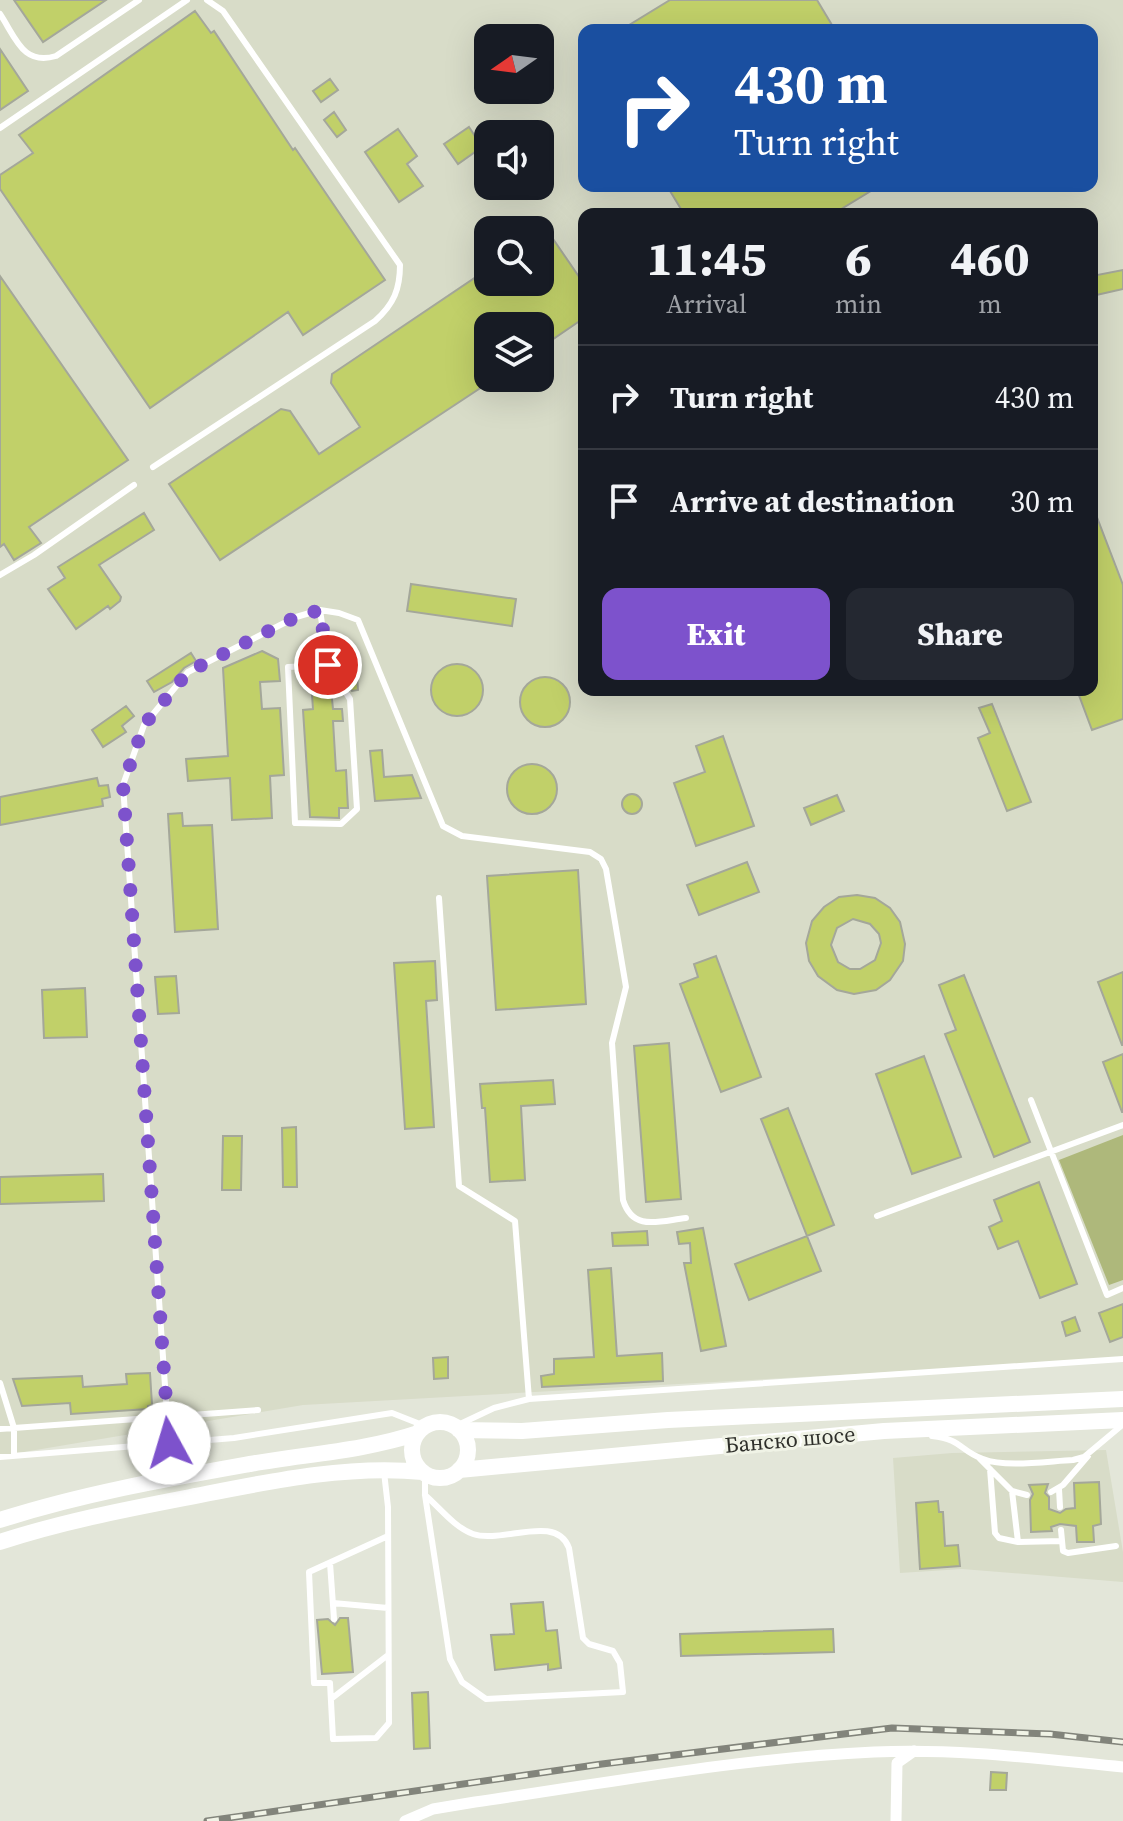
<!DOCTYPE html>
<html lang="en">
<head>
<meta charset="utf-8">
<style>
  :root { --surface:#171b24; --page:#242831; --text:#f1f3f6; --muted:#9ea1a6; --line:#363941; --accent:#7d52cc }
  body { margin:0; font-family:"Source Serif 4",serif; background:var(--page); color:var(--text); height:100vh; display:flex; flex-direction:column; font-size:30px; white-space:nowrap }
  * { box-sizing:border-box; margin:0 }
  p { font-size:26px; color:var(--muted) }
  .icon { flex:none; width:44px; height:44px; fill:none; stroke:currentColor; stroke-width:2; stroke-linecap:round; stroke-linejoin:round }
  .map { position:relative; flex:1; overflow:hidden }
  .sheet { position:absolute; left:578px; top:208px; width:520px; height:488px; display:flex; flex-direction:column; background:var(--surface); border-radius:16px; box-shadow:0 8px 32px #0002 }
  .sheet>* { flex:none }
  .top-card { position:absolute; left:578px; top:24px; width:520px; height:168px; border-radius:16px; box-shadow:0 8px 32px #0002; background:#1a4fa0; color:#fff; overflow:hidden }
  .needle { width:52px; rotate:256deg }
  .tools { position:absolute; left:474px; top:24px; display:grid; gap:16px }
  .tools a { display:grid; place-items:center; width:80px; height:80px; border-radius:16px; background:var(--surface); box-shadow:0 8px 32px #0002; font-size:40px }
  .pin { position:absolute; display:grid; place-items:center; width:68px; height:68px; color:#fff; margin:-34px; border:4px solid #fff; border-radius:50%; box-shadow:0 2px 8px #0007 }
  .me { position:absolute; width:88px; margin:-44px; rotate:354deg; stroke-linejoin:round; filter:drop-shadow(0 0 6px #0008) }
  .turn { display:flex; align-items:center; gap:28px; height:168px; padding:0 24px; font-size:36px }
  .turn .icon { width:104px; height:104px; stroke-width:2.5 }
  .turn b { display:block; font-size:56px; line-height:68px }
  .eta { display:flex; justify-content:space-evenly; align-items:center; height:136px; text-align:center }
  .eta b { font-size:48px; font-weight:800; line-height:56px }
  .action { display:flex; gap:16px; margin-top:auto; padding:16px 24px }
  .action a { flex:1; height:92px; border-radius:16px; background:var(--accent); color:#fff; font-size:32px; font-weight:800; line-height:92px; text-align:center }
  .action a+a { background:var(--page); color:var(--text) }
  ul { padding:0; list-style:none }
  li { display:flex; align-items:center; gap:24px; height:104px; padding:0 24px; border-top:2px solid var(--line) }
  li div { flex:1 }
  li b { display:block; font-size:30px }
  li em { font-style:normal }
  .map>svg:first-child { display:block }
  .built { fill:#d8dcc8; fill-rule:evenodd }
  .green { fill:#aeb87b }
  .building { fill:#c1d069; stroke:#a4a79a; stroke-width:2; fill-rule:evenodd }
  .lines { fill:none; stroke-linecap:round; stroke-linejoin:round }
  .service { stroke:#fff; stroke-width:6 }
  .minor { stroke:#fff; stroke-width:11 }
  .secondary { stroke:#fff; stroke-width:16 }
  .rail-casing { stroke:#82847b; stroke-width:7 }
  .rail { stroke:#f0f3e6; stroke-width:4; stroke-dasharray:12; stroke-linecap:butt }
  .route { stroke:#7d52cc; stroke-width:14; stroke-dasharray:0 25.2 }
  .labels { text-anchor:middle; stroke-width:6; stroke-linejoin:round; paint-order:stroke }
  .street-label { font-size:22px; fill:#2e2f2a; stroke:#f0f3e6 }
</style>
</head>
<body>
<div class="map">
<svg width="1123" height="1821" viewBox="0 0 1123 1821">
  <rect width="100%" height="100%" fill="#e3e6d9"/>
  <path class="built" d="M0,0H1123V1359L303,1405L0,1456ZM584,30H1092V186H584ZM488,38H540V90H488ZM488,134H540V186H488ZM584,214H1092V690H584ZM488,230H540V282H488ZM488,326H540V378H488Z
    M1106,1450L1123,1552V1582L962,1569L900,1573L893,1458L952,1453Z"/>
  <path class="green" d="M1123,1135V1280L1109,1285L1059,1160Z"/>
  <path class="building" d="M14,0H106L43,42Z
    M670,0H817L835,30H621Z
    M195,11L211,33L214,31L293,150L295,148L385,280L303,335L288,312L150,408L0,189V175L33,153L19,135Z
    M0,49L28,91L0,110Z
    M330,79L338,90L321,102L313,91Z
    M334,112L346,130L337,137L324,120Z
    M469,127L482,147L458,164L444,144Z
    M398,129L417,156L407,164L423,186L399,202L365,152Z
    M667,186H879L833,214H684Z
    M540,220L584,284V318L540,348V326H488V383L220,560L169,484L281,409L290,411L319,454L360,427L331,383L332,374L488,269V282H540Z
    M1123,270V289L1092,296V276Z
    M0,276L128,460L29,527L41,543L14,560L4,544L0,547Z
    M1093,507L1123,585V719L1092,730L1077,690H1092Z
    M144,513L154,530L99,565L121,597L120,601L110,609L108,606L76,629L48,589L65,578L58,567Z
    M411,584L516,599L512,626L407,611Z
    M355,650L358,690L352,691L346,682L344,651Z
    M262,651L278,659L280,681L260,682L262,709L280,708L284,775L270,776L272,818L232,820L230,778L188,781L186,759L228,756L223,668Z
    M191,653L196,661L184,668L172,682L154,692L147,681Z
    M431 690a26 26 0 1 1 52 0a26 26 0 1 1-52 0Z
    M520 702a25 25 0 1 1 50 0a25 25 0 1 1-50 0Z
    M330,679L333,709H342L343,721H333L336,771L346,770L348,808H339V818L310,817L303,710L313,709L311,680Z
    M992,704L1031,802L1007,811L978,738L990,733L979,708Z
    M126,706L134,716L122,726L126,732L103,747L92,730Z
    M723,736L754,826L696,846L674,783L705,772L696,746Z
    M382,750L384,777L412,775L421,798L375,801L370,751Z
    M507 789a25 25 0 1 1 50 0a25 25 0 1 1-50 0Z
    M97,778L99,786L108,785L110,797L102,799L103,806L0,825V797Z
    M622 804a10 10 0 1 1 20 0a10 10 0 1 1-20 0Z
    M837,795L844,811L811,825L804,808Z
    M182,813L183,826L212,825L218,929L175,932L168,814Z
    M747,862L759,892L699,915L687,885Z
    M578,870L586,1004L496,1010L487,876Z
    M857,895L875,898L890,908L900,922L905,944L903,961L890,980L876,990L854,994L837,990L818,976L809,961L806,943L812,921L824,907L839,897ZM853,919L870,924L879,934L881,943L875,960L860,969H850L838,962L831,945L837,928Z
    M716,956L761,1077L721,1092L680,984L698,977L694,964Z
    M435,961L437,1000L426,1001L434,1127L405,1129L394,963Z
    M1123,972V1045H1122L1098,982Z
    M964,975L1030,1142L994,1157L945,1034L956,1030L939,985Z
    M176,976L179,1013L158,1014L155,977Z
    M85,988L87,1037L44,1038L42,990Z
    M669,1043L681,1199L646,1202L634,1046Z
    M1123,1054V1112H1122L1103,1062Z
    M924,1056L961,1157L912,1174L876,1074Z
    M553,1080L555,1104L521,1106L525,1180L490,1182L485,1108H482L480,1084Z
    M788,1108L834,1225L807,1236L761,1119Z
    M296,1127L297,1187H283L282,1128Z
    M223,1136H242L241,1190H222Z
    M103,1174L104,1201L0,1204V1177Z
    M1039,1182L1077,1284L1040,1298L1018,1241L998,1249L989,1227L1002,1221L994,1200Z
    M703,1228L726,1346L701,1351L684,1263H691L690,1243L679,1244L677,1232Z
    M647,1231L648,1245L613,1246L612,1233Z
    M807,1236L821,1271L749,1300L735,1264Z
    M611,1268L617,1356L662,1353L663,1381L542,1387L541,1376L554,1374V1359L594,1357L588,1270Z
    M1123,1304V1337L1110,1342L1099,1313Z
    M1075,1317L1080,1331L1066,1336L1062,1322Z
    M448,1357V1378L434,1379L433,1358Z
    M150,1373L152,1405L148,1406V1409L71,1414L70,1403L22,1406L13,1379L82,1376L83,1387L127,1384L126,1374Z
    M1099,1482L1101,1524L1093,1526L1094,1542H1077L1076,1526L1060,1524L1051,1527L1052,1531L1031,1532L1030,1500L1033,1494L1029,1485L1048,1484L1045,1493L1049,1497V1509L1060,1513L1066,1509L1075,1508L1074,1483Z
    M938,1501L939,1512H943L945,1546L958,1545L960,1566L920,1569L916,1503Z
    M543,1602L546,1631L557,1630L561,1668L548,1670V1664L495,1670L491,1635L514,1634L511,1604Z
    M340,1618H348L353,1672L322,1674L317,1620L328,1619L335,1625Z
    M833,1629L834,1652L681,1656L680,1634Z
    M428,1692L430,1748L414,1749L412,1693Z
    M991,1772L1007,1773L1006,1790H990Z"/>
  <g class="lines">
    <path class="service" d="M0,14C16,38 23,66 56,56L139,0
      M0,128L187,0
      M153,467L375,321C394,304 400,289 400,265L223,11L207,0
      M0,575L34,555L134,485
      M320,610L339,613L358,620L443,826L462,836L590,852L601,859L606,869L626,987L612,1043L623,1200C633,1232 659,1221 686,1218
      M439,898L459,1186L515,1221L529,1399L494,1408L458,1425
      M1031,1100L1107,1295L1123,1288
      M877,1216L1123,1125
      M0,1383L14,1428V1456
      M529,1399L1123,1359
      M0,1429L258,1410
      M932,1436C962,1439 960,1451 983,1459C1005,1468 1049,1461 1073,1460L1084,1457L1121,1426
      M169,1443L123,785L144,725L188,672L296,617L320,610L328,665L288,667L295,823L341,824L357,809L350,699L328,665
      M0,1457L234,1438L392,1413L425,1426
      M980,1459L1012,1491L1027,1495
      M990,1469L995,1533L999,1538L1018,1542
      M384,1472L388,1507L389,1723L376,1738L333,1739L330,1683H314L309,1572L388,1536
      M1059,1489L1060,1507
      M1012,1491L1018,1542L1062,1541
      M1051,1492L1063,1485L1088,1456
      M425,1495C439,1507 455,1528 473,1534C502,1544 556,1513 569,1548L583,1638L589,1644L613,1651L620,1663L623,1692L486,1699L462,1682L450,1659L425,1495V1474
      M1061,1530L1063,1551L1068,1553L1116,1546
      M330,1563L334,1619
      M333,1603L388,1608
      M331,1699L388,1655"/>
    <path class="minor" d="M405,1821L433,1809L475,1802C607,1783 740,1758 874,1752C957,1748 1040,1759 1123,1767
      M896,1821L897,1763L914,1751"/>
    <path class="secondary" d="M412 1450a28 28 0 1 1 56 0a28 28 0 1 1-56 0Z
      M459,1430L522,1431L668,1420L1123,1399
      M459,1470L884,1431L1123,1420
      M0,1520C81,1494 166,1479 250,1464C306,1454 364,1451 418,1433
      M0,1542C61,1522 123,1510 185,1498C262,1483 345,1464 423,1472"/>
    <g class="rail-casing">
      <path id="rail" d="M207,1821L602,1764L892,1728L1050,1734L1123,1742"/>
    </g>
    <use href="#rail" class="rail"/>
  </g>
  <g class="lines">
    <path class="route" d="M169,1443L123,785L144,725L188,672L296,617L320,610L328,665"/>
  </g>
  <g class="labels">
    <g class="street-label">
      <text transform="translate(790 1439) rotate(-5)" y="8">Банско шосе</text>
    </g>
  </g>
</svg>
<div class="tools">
<a><svg class="needle" viewBox="-14 -14 28 28"><path d="M0-13l5 13h-10z" fill="#e53935"/><path d="M0 13l5-13h-10z" fill="#9ea1a6"/></svg></a>
<a><svg class="icon" aria-label="sound" viewBox="0 0 24 24"><path d="M4 9h4l5-4v14l-5-4H4zM17 9q2 3 0 6"/></svg></a>
<a><svg class="icon" aria-label="search" viewBox="0 0 24 24"><circle cx="10" cy="10" r="6"/><path d="M15 15l6 6"/></svg></a>
<a><svg class="icon" aria-label="layers" viewBox="0 0 24 24"><path d="M12 4l9 5-9 5-9-5zM3 14l9 5 9-5"/></svg></a>
</div>
<div class="pin" style="left:328px;top:665px;background:#d93025"><svg class="icon" aria-label="arrive" viewBox="0 0 24 24"><path d="M6 21V4h12l-3 4 3 4H6"/></svg></div>
<svg class="me" style="left:169px;top:1443px" viewBox="-20 -20 40 40"><circle r="19" fill="#fff"/><path d="M0-13L10 11 0 6-10 11z" fill="#7d52cc"/></svg>
<div class="top-card">
<div class="turn"><svg class="icon" aria-label="right" viewBox="0 0 24 24"><path d="M7 20v-9h11M14 6l5 5-5 5"/></svg><div><b>430 m</b>Turn right</div></div>
</div>
<section class="sheet">
<div class="eta">
<div><b>11:45</b><p>Arrival</p></div>
<div><b>6</b><p>min</p></div>
<div><b>460</b><p>m</p></div>
</div>
<ul>
<li><svg class="icon" aria-label="right" viewBox="0 0 24 24"><path d="M7 20v-9h11M14 6l5 5-5 5"/></svg><div><b>Turn right</b></div><em>430 m</em></li>
<li><svg class="icon" aria-label="arrive" viewBox="0 0 24 24"><path d="M6 21V4h12l-3 4 3 4H6"/></svg><div><b>Arrive at destination</b></div><em>30 m</em></li>
</ul>
<div class="action"><a>Exit</a><a>Share</a></div>
</section>
</div>
</body>
</html>
